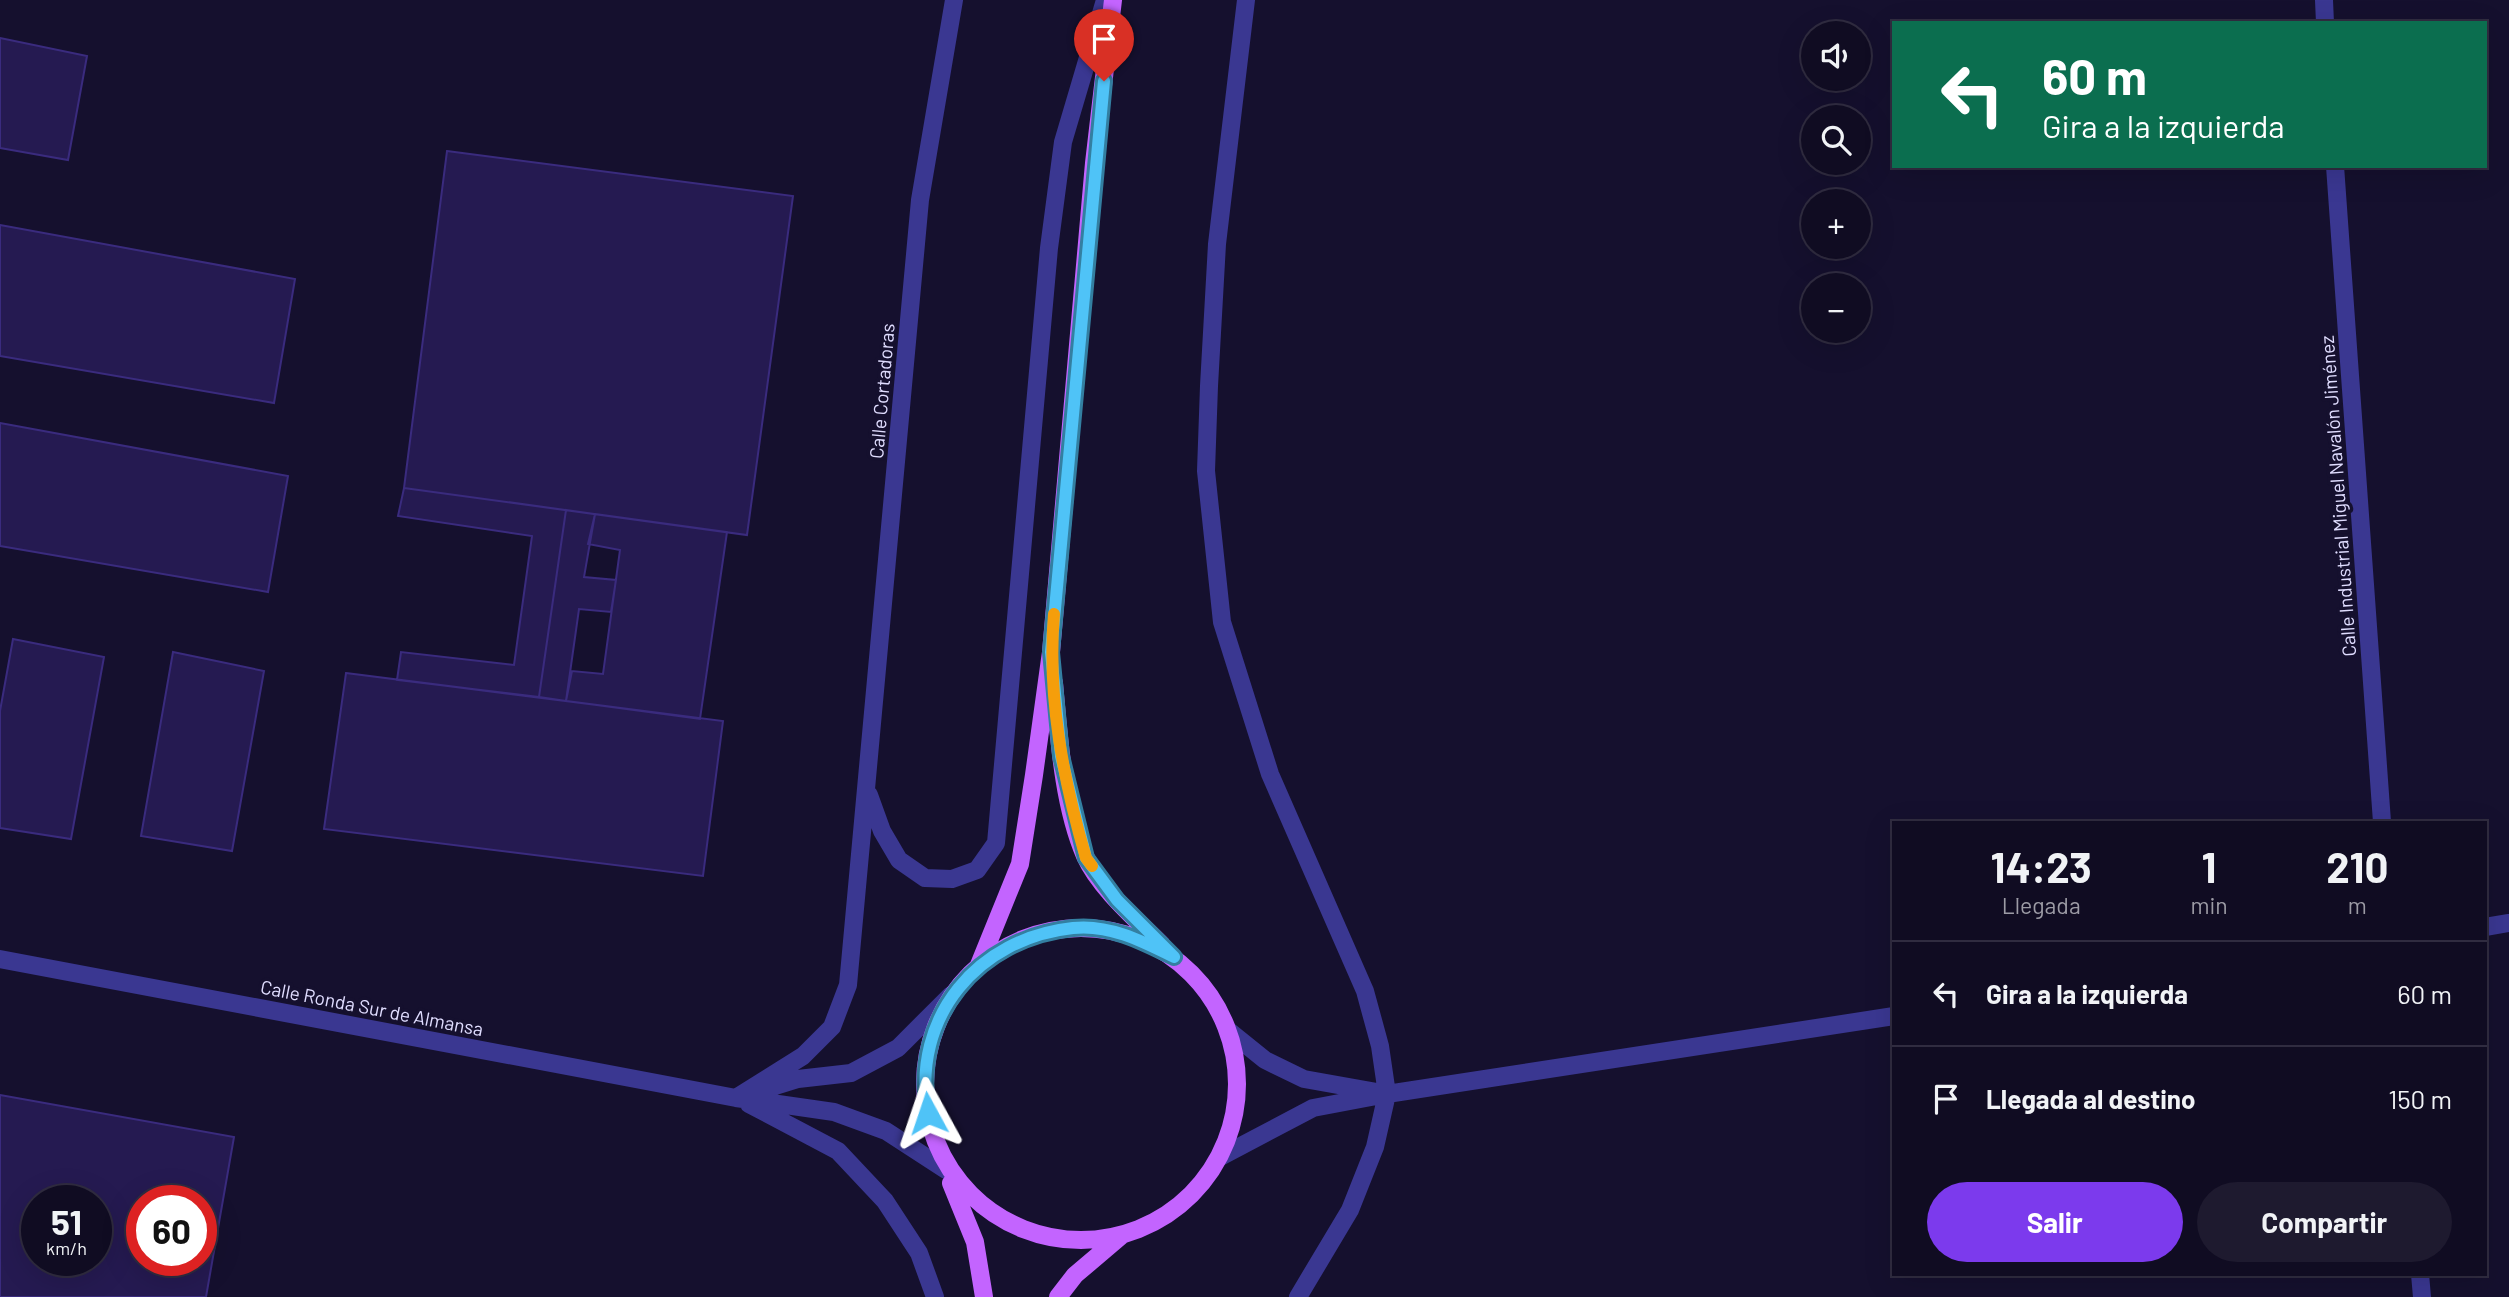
<!DOCTYPE html>
<html lang="es">
<head>
<meta charset="utf-8">
<style>
  :root { --surface:#100c22; --page:#1e1a2f; --text:#f1f3f6; --muted:#9c9ba5; --line:#302c40; --accent:#7c3aed }
  body { margin:0; font-family:Barlow,sans-serif; background:var(--page); color:var(--text); height:100vh; display:flex; flex-direction:column; font-size:26px; white-space:nowrap }
  * { box-sizing:border-box; margin:0 }
  p { font-size:23px; color:var(--muted) }
  .icon { flex:none; width:38px; height:38px; fill:none; stroke:currentColor; stroke-width:2; stroke-linecap:round; stroke-linejoin:round }
  .map { position:relative; flex:1; overflow:hidden }
  .side { position:absolute; left:1892px; top:821px; width:595px; height:455px; display:flex; flex-direction:column; background:var(--surface); border-radius:0px; box-shadow:0 7px 28px #0002,0 0 0 2px var(--line) }
  .side>* { flex:none }
  .banner { position:absolute; left:1892px; top:21px; width:595px; height:147px; border-radius:0px; box-shadow:0 7px 28px #0002,0 0 0 2px var(--line); background:#0b6e4f; color:#fff; overflow:hidden }
  .fabs { position:absolute; left:1801px; top:21px; display:grid; gap:14px }
  .fabs a { display:grid; place-items:center; width:70px; height:70px; border-radius:50%; background:var(--surface); box-shadow:0 7px 28px #0002,0 0 0 2px var(--line); font-size:35px }
  .speed { position:absolute; left:21px; top:1185px; display:flex; gap:14px; font-size:35px; font-weight:700; text-align:center }
  .speed>* { display:grid; place-content:center; width:91px; height:91px; border-radius:50%; background:var(--surface); box-shadow:0 7px 28px #0002,0 0 0 2px var(--line); line-height:1 }
  .speed small { font-size:18px; font-weight:400 }
  .speed .limit { border:10px solid #d22; background:#fff; color:#111 }
  .pin { position:absolute; display:grid; place-items:center; width:60px; height:60px; color:#fff; margin:-72px -30px; border-radius:50% 50% 50% 0; rotate:-45deg; box-shadow:0 0 7px #0007 }
  .pin .icon { rotate:45deg }
  .me { position:absolute; width:77px; margin:-38px; rotate:355deg; stroke-linejoin:round; filter:drop-shadow(0 0 5px #0008) }
  .turn { display:flex; align-items:center; gap:24px; height:147px; padding:0 35px; font-size:32px }
  .turn .icon { width:91px; height:91px; stroke-width:2.5 }
  .turn b { display:block; font-size:49px; line-height:60px }
  .eta { display:flex; justify-content:space-evenly; align-items:center; height:119px; text-align:center }
  .eta b { font-size:42px; font-weight:700; line-height:49px }
  .button { display:flex; gap:14px; margin-top:auto; padding:14px 35px }
  .button a { flex:1; height:80px; border-radius:42px; background:var(--accent); color:#fff; font-size:28px; font-weight:700; line-height:80px; text-align:center }
  .button a+a { background:var(--page); color:var(--text) }
  ul { padding:0; list-style:none }
  li { display:flex; align-items:center; gap:21px; height:105px; padding:0 35px; border-top:2px solid var(--line) }
  li div { flex:1 }
  li b { display:block; font-size:26px }
  li em { font-style:normal }
  .map>svg:first-child { display:block }
  .building { fill:#251a51; stroke:#3a2b7e; stroke-width:2; fill-rule:evenodd }
  .lines { fill:none; stroke-linecap:round; stroke-linejoin:round }
  .minor { stroke:#3a3791; stroke-width:18 }
  .major { stroke:#c364ff; stroke-width:18 }
  .route-casing { stroke:#337fa1; stroke-width:18 }
  .route { stroke:#4fc3f7; stroke-width:12 }
  .slow { stroke:#f59e0b; stroke-width:12 }
  .labels { text-anchor:middle; stroke-width:7; stroke-linejoin:round; paint-order:stroke }
  .street-label { font-size:19px; fill:#e0ddff; stroke:#15102e }
</style>
</head>
<body>
<div class="map">
<svg width="2509" height="1297" viewBox="0 0 2509 1297">
  <rect width="100%" height="100%" fill="#15102e"/>
  <path class="building" d="M0,38L87,56L68,160L0,148Z
    M447,151L793,196L747,535L404,488Z
    M0,225L295,279L274,403L0,356Z
    M0,423L288,476L268,592L0,546Z
    M404,488L566,510L539,697L397,680L401,652L514,665L532,536L398,516Z
    M566,510L595,514L584,577L616,580L611,612L579,609L566,701L539,697Z
    M595,514L727,532L700,719L566,701L572,671L603,674L620,550L588,544Z
    M13,639L104,657L71,839L0,828V711Z
    M173,652L264,671L232,851L141,836Z
    M346,673L723,721L703,876L324,829Z
    M0,1095L234,1137L206,1297H0ZM37,1200H96V1260H37ZM142,1200H201V1260H142Z"/>
  <g class="lines">
    <path class="minor" d="M1246,0L1217,244L1209,386L1206,471L1222,622L1270,774L1365,991L1380,1046L1387,1094L1375,1147L1350,1210L1298,1297
      M2324,0L2325,23
      M2335,166L2382,822
      M869,795L882,831L899,860L925,878L952,879L977,870L996,843L1049,248L1063,142L1105,0
      M2485,927L2509,923
      M0,959L736,1098L834,1112L886,1131L946,1170L945,1164
      M1229,1031L1265,1060L1304,1079L1377,1092
      M759,1091L798,1079L851,1073L898,1048L951,995
      M736,1098L803,1056L832,1027L848,985L920,200L954,0
      M749,1104L838,1151L885,1201L919,1253L935,1297
      M1220,1157L1313,1108L1387,1094L1894,1016
      M2420,1274L2422,1297"/>
    <path class="major" d="M1054,683C1059,738 1063,805 1085,856C1099,888 1138,921 1162,945
      M925 1084a156 156 0 1 1 312 0a156 156 0 1 1-312 0Z
      M979,965L1020,864L1034,775L1051,652L1094,163L1113,0
      M951,1183L975,1242L984,1297
      M1058,1297L1075,1275L1121,1236"/>
  </g>
  <g class="lines">
    <g class="route-casing">
      <path id="route" d="M928,1113C911,1017 978,938 1073,928C1109,924 1142,941 1174,957L1117,900L1086,858L1061,756L1051,652L1104,81"/>
    </g>
    <use href="#route" class="route"/>
    <path class="slow" d="M1054,614C1047,696 1063,779 1086,858L1092,866"/>
  </g>
  <g class="labels">
    <g class="street-label">
      <text transform="translate(882 391) rotate(-85)" y="7">Calle Cortadoras</text>
      <text transform="translate(2338 496) rotate(-94)" y="7">Calle Industrial Miguel Navalón Jiménez</text>
      <text transform="translate(372 1008) rotate(11)" y="7">Calle Ronda Sur de Almansa</text>
    </g>
  </g>
</svg>
<div class="fabs">
<a><svg class="icon" aria-label="sound" viewBox="0 0 24 24"><path d="M4 9h4l5-4v14l-5-4H4zM17 9q2 3 0 6"/></svg></a>
<a><svg class="icon" aria-label="search" viewBox="0 0 24 24"><circle cx="10" cy="10" r="6"/><path d="M15 15l6 6"/></svg></a>
<a>+</a>
<a>−</a>
</div>
<div class="speed"><div>51<small>km/h</small></div><div class="limit">60</div></div>
<div class="pin" style="left:1104px;top:81px;background:#d93025"><svg class="icon" aria-label="arrive" viewBox="0 0 24 24"><path d="M6 21V4h12l-3 4 3 4H6"/></svg></div>
<svg class="me" style="left:928px;top:1113px" viewBox="-20 -20 40 40"><path d="M0-17L14 15 0 8-14 15z" fill="#4fc3f7" stroke="#fff" stroke-width="4"/></svg>
<div class="banner">
<div class="turn"><svg class="icon" aria-label="left" viewBox="0 0 24 24"><path d="M17 20v-9H6M10 6l-5 5 5 5"/></svg><div><b>60 m</b>Gira a la izquierda</div></div>
</div>
<section class="side">
<div class="eta">
<div><b>14:23</b><p>Llegada</p></div>
<div><b>1</b><p>min</p></div>
<div><b>210</b><p>m</p></div>
</div>
<ul>
<li><svg class="icon" aria-label="left" viewBox="0 0 24 24"><path d="M17 20v-9H6M10 6l-5 5 5 5"/></svg><div><b>Gira a la izquierda</b></div><em>60 m</em></li>
<li><svg class="icon" aria-label="arrive" viewBox="0 0 24 24"><path d="M6 21V4h12l-3 4 3 4H6"/></svg><div><b>Llegada al destino</b></div><em>150 m</em></li>
</ul>
<div class="button"><a>Salir</a><a>Compartir</a></div>
</section>
</div>
</body>
</html>
